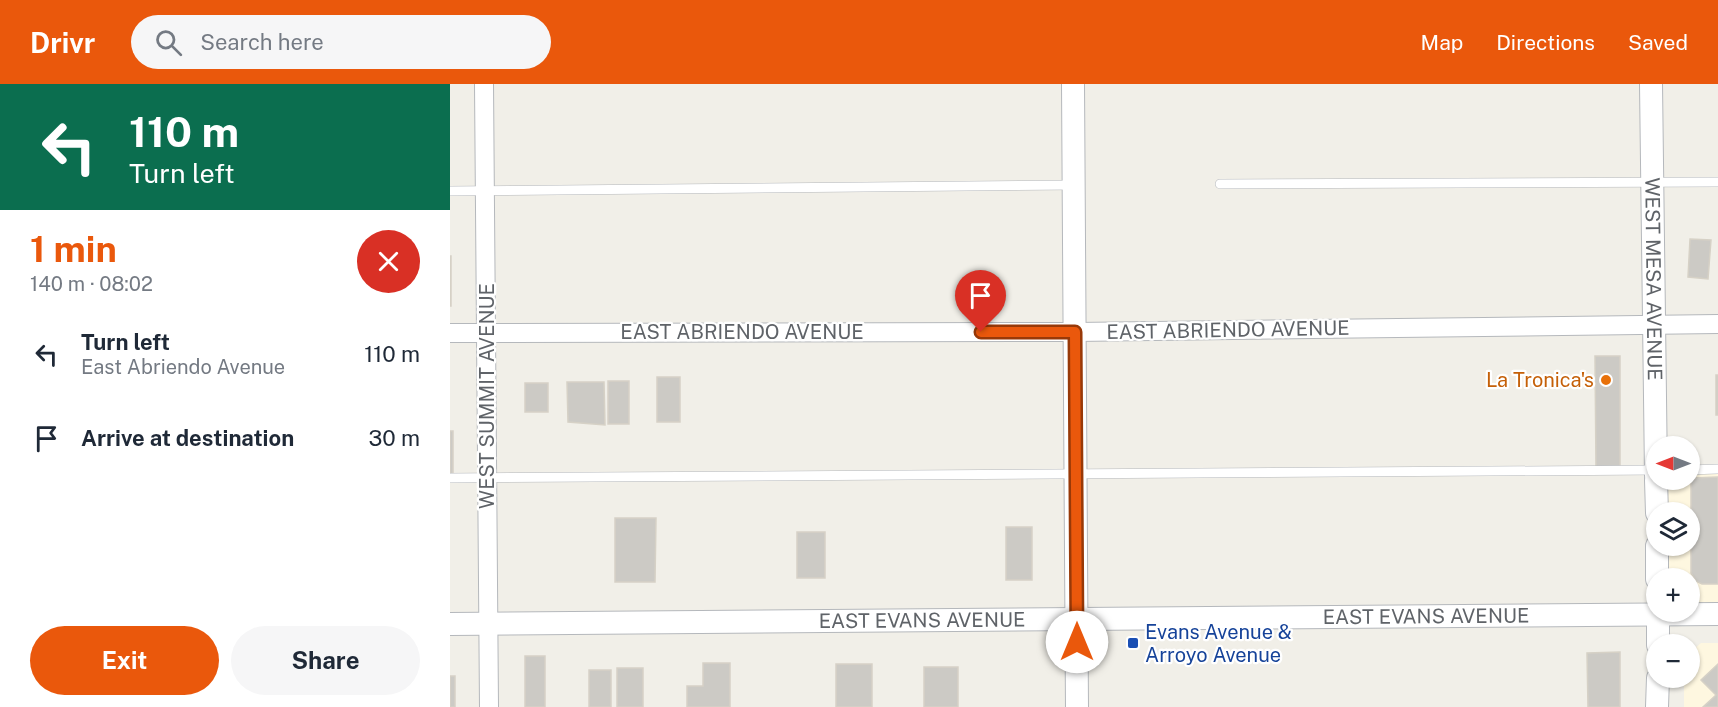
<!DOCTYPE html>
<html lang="en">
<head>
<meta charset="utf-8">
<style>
  :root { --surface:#fff; --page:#f6f6f7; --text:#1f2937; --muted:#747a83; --accent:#ea580c }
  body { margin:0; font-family:"Public Sans",sans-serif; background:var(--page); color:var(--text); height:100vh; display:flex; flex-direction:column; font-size:22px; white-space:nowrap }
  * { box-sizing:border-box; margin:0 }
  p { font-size:20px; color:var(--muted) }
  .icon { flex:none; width:33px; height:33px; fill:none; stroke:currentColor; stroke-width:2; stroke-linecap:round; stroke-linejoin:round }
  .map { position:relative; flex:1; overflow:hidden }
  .panel { display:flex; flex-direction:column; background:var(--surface); width:450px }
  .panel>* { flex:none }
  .banner { background:#0b6e4f; color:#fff; overflow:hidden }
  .needle { width:39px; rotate:270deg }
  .controls { position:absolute; left:1196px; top:352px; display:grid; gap:12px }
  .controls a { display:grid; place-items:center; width:54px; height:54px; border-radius:50%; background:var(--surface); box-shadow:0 2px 4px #0004; font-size:30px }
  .pin { position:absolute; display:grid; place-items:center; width:51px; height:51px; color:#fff; margin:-62px -26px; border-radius:50% 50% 50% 0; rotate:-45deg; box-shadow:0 0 6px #0007 }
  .pin .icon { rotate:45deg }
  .me { position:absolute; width:66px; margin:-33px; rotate:0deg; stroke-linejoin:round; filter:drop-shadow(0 0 4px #0008) }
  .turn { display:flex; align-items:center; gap:21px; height:126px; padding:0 30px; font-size:27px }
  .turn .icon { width:78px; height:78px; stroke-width:2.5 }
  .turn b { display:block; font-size:42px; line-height:51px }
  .round { display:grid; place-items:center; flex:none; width:63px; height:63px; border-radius:32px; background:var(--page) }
  .overview { display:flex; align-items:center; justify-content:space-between; height:102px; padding:0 30px }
  h1 { font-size:36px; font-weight:700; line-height:45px; color:var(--accent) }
  .action { display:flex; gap:12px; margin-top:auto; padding:12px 30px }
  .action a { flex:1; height:69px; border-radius:36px; background:var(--accent); color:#fff; font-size:24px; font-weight:700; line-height:69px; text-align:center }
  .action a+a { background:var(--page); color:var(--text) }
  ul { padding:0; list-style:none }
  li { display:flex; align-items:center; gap:18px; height:84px; padding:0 30px }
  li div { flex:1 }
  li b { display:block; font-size:22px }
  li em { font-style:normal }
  header { display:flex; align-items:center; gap:36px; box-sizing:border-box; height:84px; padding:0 30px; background:var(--accent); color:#fff }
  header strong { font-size:28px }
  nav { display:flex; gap:33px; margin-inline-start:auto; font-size:21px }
  .search { width:420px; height:54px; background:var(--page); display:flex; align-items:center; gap:15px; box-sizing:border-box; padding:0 21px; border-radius:33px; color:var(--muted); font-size:22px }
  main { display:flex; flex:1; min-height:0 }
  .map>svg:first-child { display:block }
  .commercial { fill:#fef7e0 }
  .building { fill:#cccac5; stroke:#d6d1c6; stroke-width:1.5 }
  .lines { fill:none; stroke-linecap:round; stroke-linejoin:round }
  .service-casing { stroke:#b5b8bc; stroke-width:10 }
  .minor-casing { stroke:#b5b8bc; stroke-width:20 }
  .tertiary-casing { stroke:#b5b8bc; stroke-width:24 }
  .service { stroke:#fff; stroke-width:9 }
  .minor { stroke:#fff; stroke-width:18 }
  .tertiary { stroke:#fff; stroke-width:22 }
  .route-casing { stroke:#983908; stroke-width:15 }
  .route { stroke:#ea580c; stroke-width:10 }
  .food-dot { fill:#e8710a; stroke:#fff; stroke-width:2 }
  .transit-dot { fill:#1a4fb4; stroke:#fff; stroke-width:2 }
  .labels { text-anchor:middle; stroke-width:4.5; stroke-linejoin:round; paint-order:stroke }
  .street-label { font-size:20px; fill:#5f6368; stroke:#fff }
  .food-label { font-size:20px; fill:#c56008; stroke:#fff; text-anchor:end }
  .transit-label { font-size:20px; fill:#164399; stroke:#fff; text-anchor:start }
</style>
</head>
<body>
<header>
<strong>Drivr</strong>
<div class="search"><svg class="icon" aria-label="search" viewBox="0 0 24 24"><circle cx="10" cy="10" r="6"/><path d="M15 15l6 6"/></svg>Search here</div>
<nav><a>Map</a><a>Directions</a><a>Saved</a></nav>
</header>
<main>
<section class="panel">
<div class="banner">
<div class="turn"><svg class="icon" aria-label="left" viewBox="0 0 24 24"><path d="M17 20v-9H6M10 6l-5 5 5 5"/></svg><div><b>110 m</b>Turn left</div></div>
</div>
<div class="overview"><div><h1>1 min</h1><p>140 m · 08:02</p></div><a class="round" style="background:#d93025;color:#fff"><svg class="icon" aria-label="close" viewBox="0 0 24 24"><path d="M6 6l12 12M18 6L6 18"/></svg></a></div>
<ul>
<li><svg class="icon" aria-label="left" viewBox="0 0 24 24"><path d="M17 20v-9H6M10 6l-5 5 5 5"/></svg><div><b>Turn left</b><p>East Abriendo Avenue</p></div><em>110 m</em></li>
<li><svg class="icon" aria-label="arrive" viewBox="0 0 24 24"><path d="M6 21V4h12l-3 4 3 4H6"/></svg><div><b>Arrive at destination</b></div><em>30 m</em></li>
</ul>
<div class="action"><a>Exit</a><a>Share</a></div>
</section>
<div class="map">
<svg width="1268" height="623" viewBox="0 0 1268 623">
  <rect width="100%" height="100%" fill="#f1efe8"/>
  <path class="commercial" d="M1239,386L1268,387V530L1239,528V495H1207V462H1239V429H1207L1206,396H1239Z
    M1251,559H1268V623H1234V594H1239V569Z"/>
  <path class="building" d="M1240,155L1261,156L1258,195L1238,193Z
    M0,172H1V222H0Z
    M1145,272H1170V383L1146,384Z
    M1266,291H1268V331H1266Z
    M207,293H230V338H207Z
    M158,297H179V340H158Z
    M117,298H154L155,341L118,338Z
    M75,299H98V328H75Z
    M0,347H3V391H0Z
    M1268,393V500H1252L1246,497L1241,489V394Z
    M165,434H206L205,498H165Z
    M556,443H582V496H556Z
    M347,448H375V494H347Z
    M1170,568V623H1138L1137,569Z
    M75,572H95V623H75Z
    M253,579H280V623H237V602H253Z
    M386,580H422V623H386Z
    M1268,580V623H1253L1266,611L1251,596Z
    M474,583H508V623H474Z
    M167,584H193V623H167Z
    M139,586H161V623H139Z
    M0,592H5V623H0Z"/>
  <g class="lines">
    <g class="service-casing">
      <path id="service" d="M770,100L1268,98
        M0,107L624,101
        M1239,386L1268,385
        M0,394L1206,386"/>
    </g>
    <g class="minor-casing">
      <path id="minor" d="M34,0L39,623
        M0,249L625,248L1268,240"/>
    </g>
    <g class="tertiary-casing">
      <g id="tertiary">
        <path d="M623,0L627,623"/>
        <path id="s1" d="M1201,0L1206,391"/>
        <path d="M1206,396L1207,429"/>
        <path d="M1207,462V495"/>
        <path id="s2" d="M0,540L1268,530"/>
        <path d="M1208,561V528"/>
        <path d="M1207,623L1208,594"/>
      </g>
    </g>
    <use href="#service" class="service"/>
    <use href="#minor" class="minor"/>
    <use href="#tertiary" class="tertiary"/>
  </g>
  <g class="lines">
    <g class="route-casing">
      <path id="route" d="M531,248H625L627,558"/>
    </g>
    <use href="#route" class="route"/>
  </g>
  <circle class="food-dot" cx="1156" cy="296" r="6"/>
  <rect class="transit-dot" x="677" y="553" width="12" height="12" rx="3"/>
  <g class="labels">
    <g class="street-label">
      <text dy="7" stroke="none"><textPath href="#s1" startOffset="195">WEST MESA AVENUE</textPath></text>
      <text transform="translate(778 246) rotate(-1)" y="7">EAST ABRIENDO AVENUE</text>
      <text x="292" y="255">EAST ABRIENDO AVENUE</text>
      <text transform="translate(37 312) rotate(-90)" y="7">WEST SUMMIT AVENUE</text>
      <text dy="7" stroke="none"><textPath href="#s2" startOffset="976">EAST EVANS AVENUE</textPath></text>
      <text dy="7" stroke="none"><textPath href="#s2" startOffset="472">EAST EVANS AVENUE</textPath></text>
    </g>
    <g class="food-label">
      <text x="1144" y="303">La Tronica's</text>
    </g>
    <g class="transit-label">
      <text x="695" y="555">Evans Avenue &amp;<tspan x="695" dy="23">Arroyo Avenue</tspan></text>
    </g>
  </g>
</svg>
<div class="controls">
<a><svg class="needle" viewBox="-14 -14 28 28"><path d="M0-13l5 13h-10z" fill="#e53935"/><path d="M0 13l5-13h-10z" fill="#747a83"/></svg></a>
<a><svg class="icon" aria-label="layers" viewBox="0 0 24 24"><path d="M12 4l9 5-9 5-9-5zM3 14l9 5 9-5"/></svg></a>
<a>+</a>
<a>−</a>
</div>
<div class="pin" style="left:531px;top:248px;background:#d93025"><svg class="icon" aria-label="arrive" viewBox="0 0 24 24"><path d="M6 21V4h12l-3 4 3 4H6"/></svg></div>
<svg class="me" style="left:627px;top:558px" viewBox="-20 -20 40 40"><circle r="19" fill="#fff"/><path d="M0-13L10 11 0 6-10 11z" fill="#ea580c"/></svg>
</div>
</main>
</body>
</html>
